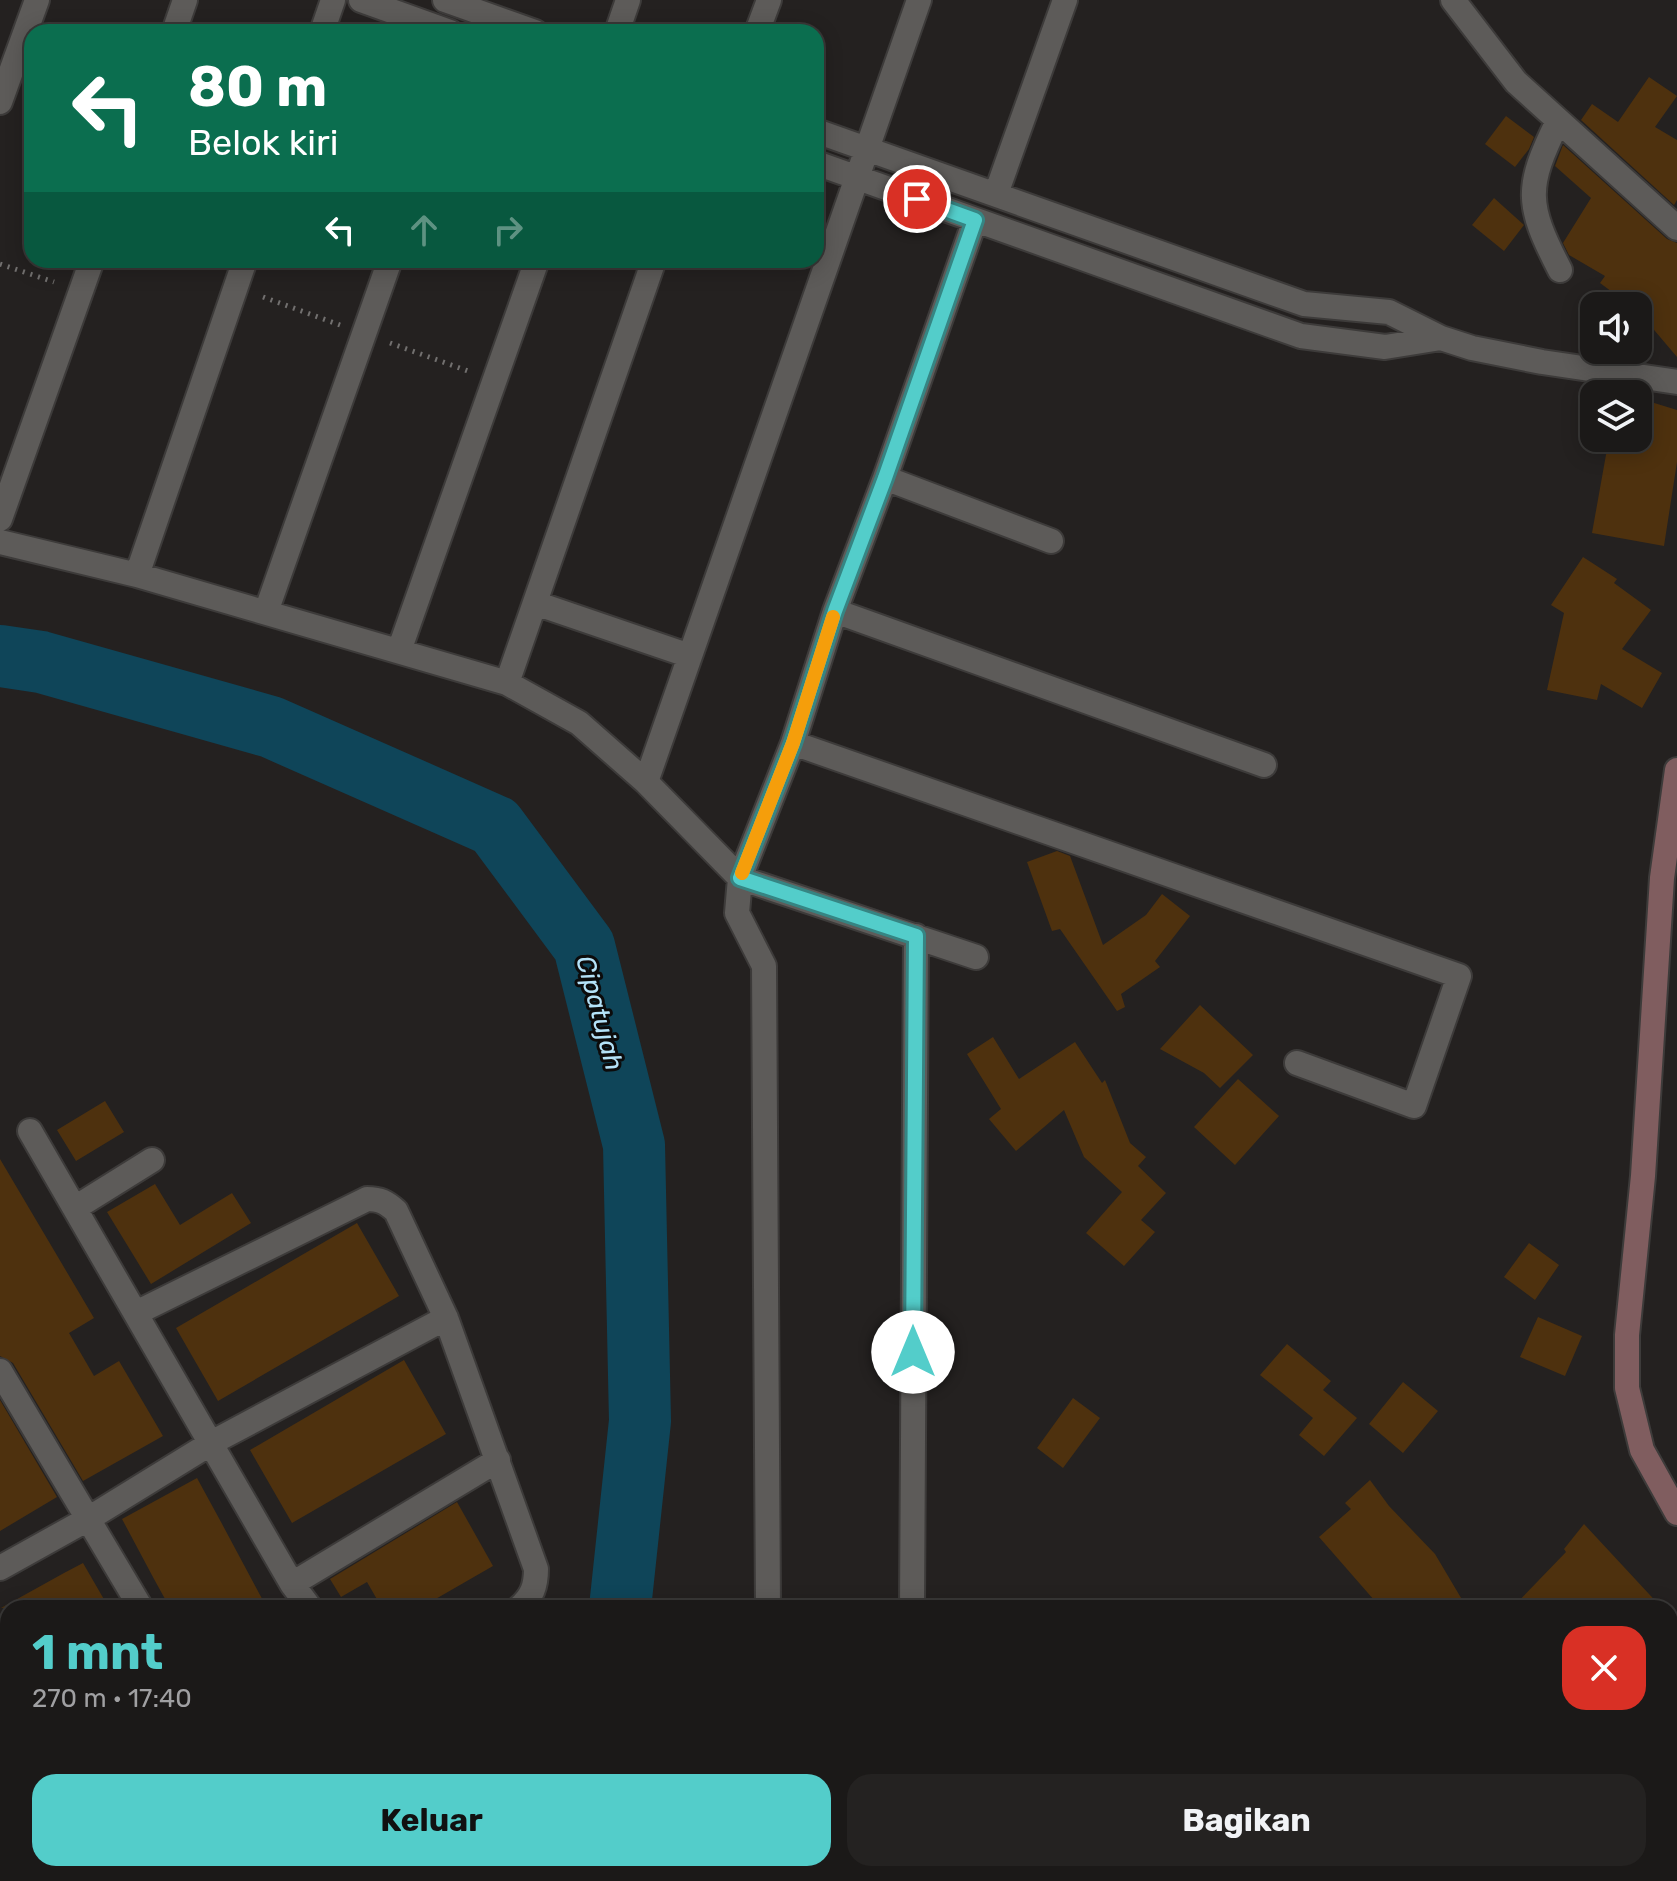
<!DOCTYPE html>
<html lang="id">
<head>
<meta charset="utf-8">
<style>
  :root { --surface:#1b1918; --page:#242221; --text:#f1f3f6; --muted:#a0a0a2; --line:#393837; --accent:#53cdca }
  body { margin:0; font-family:Rubik,sans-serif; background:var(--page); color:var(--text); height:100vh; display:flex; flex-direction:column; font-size:30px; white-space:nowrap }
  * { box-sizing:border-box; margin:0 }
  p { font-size:26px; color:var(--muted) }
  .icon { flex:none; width:44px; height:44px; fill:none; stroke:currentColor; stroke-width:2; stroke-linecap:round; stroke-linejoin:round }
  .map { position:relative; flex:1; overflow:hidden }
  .sheet { position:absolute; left:0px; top:1600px; width:1678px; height:282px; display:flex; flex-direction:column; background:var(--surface); border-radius:24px 24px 0 0; box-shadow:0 4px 20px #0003,0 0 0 2px var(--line) }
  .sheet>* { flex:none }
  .banner { position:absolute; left:24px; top:24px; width:800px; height:244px; border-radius:24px; box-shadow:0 4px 20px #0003,0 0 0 2px var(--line); background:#0b6e4f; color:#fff; overflow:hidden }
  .fabs { position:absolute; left:1580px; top:292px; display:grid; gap:16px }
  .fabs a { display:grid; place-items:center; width:72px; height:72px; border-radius:16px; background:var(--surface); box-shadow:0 4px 20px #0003,0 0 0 2px var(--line); font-size:40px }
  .pin { position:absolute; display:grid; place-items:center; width:68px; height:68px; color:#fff; margin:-34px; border:4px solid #fff; border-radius:50%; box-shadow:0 2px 8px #0007 }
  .me { position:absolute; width:88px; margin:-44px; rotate:0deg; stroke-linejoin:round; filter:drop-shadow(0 0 6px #0008) }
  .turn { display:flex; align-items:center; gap:28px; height:168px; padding:0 32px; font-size:36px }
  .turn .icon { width:104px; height:104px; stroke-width:2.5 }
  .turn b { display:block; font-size:56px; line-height:68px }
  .lanes { display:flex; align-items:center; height:76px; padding:0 32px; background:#0003; justify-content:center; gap:40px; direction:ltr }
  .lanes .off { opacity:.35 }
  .round { display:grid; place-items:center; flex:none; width:84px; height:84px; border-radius:24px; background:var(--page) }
  .summary { display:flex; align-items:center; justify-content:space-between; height:136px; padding:0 32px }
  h1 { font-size:48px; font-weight:700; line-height:60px; color:var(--accent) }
  .primary-button { display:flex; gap:16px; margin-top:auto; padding:16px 32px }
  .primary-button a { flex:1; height:92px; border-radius:24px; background:var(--accent); color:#111; font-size:32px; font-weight:700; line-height:92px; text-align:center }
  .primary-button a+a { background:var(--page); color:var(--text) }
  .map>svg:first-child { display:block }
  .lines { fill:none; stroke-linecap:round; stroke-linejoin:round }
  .river { stroke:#0f4559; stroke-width:62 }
  .building { fill:#4e310e }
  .street-casing { stroke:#3d3b3a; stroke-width:28 }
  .secondary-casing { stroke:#3d3b3a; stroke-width:28 }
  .path { stroke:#72706f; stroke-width:5; stroke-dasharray:2 6; stroke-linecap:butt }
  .street { stroke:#5d5b59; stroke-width:24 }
  .secondary { stroke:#805d5f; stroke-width:24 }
  .route-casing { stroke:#368583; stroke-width:20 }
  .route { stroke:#53cdca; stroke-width:14 }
  .slow { stroke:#f59e0b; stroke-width:14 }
  .labels { text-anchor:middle; stroke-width:6; stroke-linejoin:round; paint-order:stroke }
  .water-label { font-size:26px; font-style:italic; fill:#b4e2f8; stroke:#0c0b0b }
</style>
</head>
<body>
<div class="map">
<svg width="1677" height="1881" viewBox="0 0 1677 1881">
  <rect width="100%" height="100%" fill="#242120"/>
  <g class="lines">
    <path class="river" d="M0,656L41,662L271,727L495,826L584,946L634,1145L640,1421L620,1608
      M577,1881L579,1874"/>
  </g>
  <path class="building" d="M1649,77L1677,96L1655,127L1677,140V200L1674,205L1581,120L1592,104L1618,122Z
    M1506,116L1534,137L1529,149L1515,167L1485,144Z
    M1563,145L1667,239L1677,243V357L1638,311V306H1631L1600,283L1605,276L1569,255L1563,243L1591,198L1555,166Z
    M1494,198L1524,225L1504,251L1472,225Z
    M1638,398L1677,410V462L1664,546L1592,533L1609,438H1638Z
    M1583,557L1617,579L1614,583L1651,610L1622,649L1662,673L1642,708L1601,684L1597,700L1547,690L1564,613L1551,605Z
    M1057,851L1070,856L1103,945L1146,915L1162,894L1190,916L1155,961L1160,967L1121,994L1125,1007L1117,1011L1060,929L1052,931L1027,862Z
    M1200,1005L1253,1055L1220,1088L1204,1073L1160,1049Z
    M993,1037L1019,1079L1075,1042L1102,1083L1105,1080L1130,1143L1146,1157L1138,1166L1166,1193L1141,1220L1155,1232L1124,1266L1086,1233L1122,1192L1084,1157L1064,1110L1016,1151L989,1119L1001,1109L967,1054Z
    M1238,1079L1279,1116L1235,1165L1194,1127Z
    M105,1101L124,1132L76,1161L57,1130Z
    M0,1159L94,1318L69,1333L94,1376L119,1361L163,1436L83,1481L13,1363L0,1356Z
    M155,1184L180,1225L232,1193L251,1223L151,1284L107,1212Z
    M357,1223L399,1296L218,1401L176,1328Z
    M1529,1243L1559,1265L1535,1300L1504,1277Z
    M1538,1317L1582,1336L1565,1376L1520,1357Z
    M1287,1344L1331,1381L1323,1390L1357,1418L1324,1456L1299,1435L1313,1418L1260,1375Z
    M404,1360L446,1434L292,1523L250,1450Z
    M1403,1382L1438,1411L1403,1453L1369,1424Z
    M1073,1398L1100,1418L1063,1468L1037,1448Z
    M0,1400L57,1497L0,1531Z
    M197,1478L221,1522L267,1608H226L221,1598L203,1608H170L154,1579L122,1519Z
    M1370,1480L1389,1506L1435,1554L1467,1608H1381L1319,1537L1351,1509L1345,1503Z
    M457,1502L493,1566L420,1608H382L367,1582L341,1597L330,1579Z
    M1584,1524L1662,1608H1512L1566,1552L1564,1549Z
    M83,1563L109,1608H1L64,1573Z"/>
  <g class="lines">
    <g class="street-casing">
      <path id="street" d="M361,0L450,32
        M445,0L535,32
        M1453,0L1516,82L1677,228
        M174,32L185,0
        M322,32L333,0
        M617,32L628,0
        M757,32L769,0
        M0,102L37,0
        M1558,121C1525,188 1526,204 1560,270
        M816,131L1304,304L1389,312L1441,338L1472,348L1542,362L1677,382
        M816,163L1301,336L1385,347L1441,338
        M996,194L1065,0
        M885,478L1051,541
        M0,519L92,260
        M0,542L137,575L507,683L579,723L646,782L740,878L976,957
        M137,575L245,260
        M535,603L690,656
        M835,611L1264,765
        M266,612L390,260
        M399,651L537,260
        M507,683L654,260
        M793,743L1459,976L1414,1106L1297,1063
        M646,782L919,0
        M30,1131L292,1584L498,1460
        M75,1208L152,1160
        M136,1313L367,1199C380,1199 386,1202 396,1211L446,1318L536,1569C536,1586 532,1597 519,1608
        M0,1371L141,1608
        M0,1568L88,1519L213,1442L446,1318
        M292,1584L310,1608
        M768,1608L764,966L737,913L740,878L793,743L835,611L885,478L975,220
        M912,1608L916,936
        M0,1649L8,1663
        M769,1874V1881
        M910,1881V1874
        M1051,1881V1874"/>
    </g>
    <g class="secondary-casing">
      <path id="secondary" d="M1677,770L1662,878L1643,1176L1627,1335V1388L1642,1450L1677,1513"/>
    </g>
    <path class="path" d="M0,264L54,282
      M263,297L340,325
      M390,343L468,371"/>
    <use href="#street" class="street"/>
    <use href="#secondary" class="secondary"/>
  </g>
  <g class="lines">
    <g class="route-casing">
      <path id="route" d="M913,1352L916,936L740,878L793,743L835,611L885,478L975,220L917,199"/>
    </g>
    <use href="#route" class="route"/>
    <path class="slow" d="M742,873L793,743L833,617"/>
  </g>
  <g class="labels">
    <g class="water-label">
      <text transform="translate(600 1013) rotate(75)" y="9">Cipatujah</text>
    </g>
  </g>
</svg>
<div class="fabs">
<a><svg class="icon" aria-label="sound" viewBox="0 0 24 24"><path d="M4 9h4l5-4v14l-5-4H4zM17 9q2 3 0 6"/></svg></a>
<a><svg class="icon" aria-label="layers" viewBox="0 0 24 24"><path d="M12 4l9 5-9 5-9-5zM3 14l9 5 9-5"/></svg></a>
</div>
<div class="pin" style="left:917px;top:199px;background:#d93025"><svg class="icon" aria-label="arrive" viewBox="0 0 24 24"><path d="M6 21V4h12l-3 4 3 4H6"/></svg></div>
<svg class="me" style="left:913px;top:1352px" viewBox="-20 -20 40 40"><circle r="19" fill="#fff"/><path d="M0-13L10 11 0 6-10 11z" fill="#53cdca"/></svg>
<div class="banner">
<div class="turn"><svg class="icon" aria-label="left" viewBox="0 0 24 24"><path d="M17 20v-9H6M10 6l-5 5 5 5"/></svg><div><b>80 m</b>Belok kiri</div></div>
<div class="lanes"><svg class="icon" aria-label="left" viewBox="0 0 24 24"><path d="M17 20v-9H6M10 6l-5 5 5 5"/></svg><svg class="icon off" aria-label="ahead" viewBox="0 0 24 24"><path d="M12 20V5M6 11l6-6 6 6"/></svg><svg class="icon off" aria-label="right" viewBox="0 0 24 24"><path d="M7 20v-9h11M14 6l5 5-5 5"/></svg></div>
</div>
<section class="sheet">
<div class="summary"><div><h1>1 mnt</h1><p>270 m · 17:40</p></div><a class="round" style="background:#d93025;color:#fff"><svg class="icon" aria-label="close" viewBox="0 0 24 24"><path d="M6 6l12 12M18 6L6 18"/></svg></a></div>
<div class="primary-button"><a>Keluar</a><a>Bagikan</a></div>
</section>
</div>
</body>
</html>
